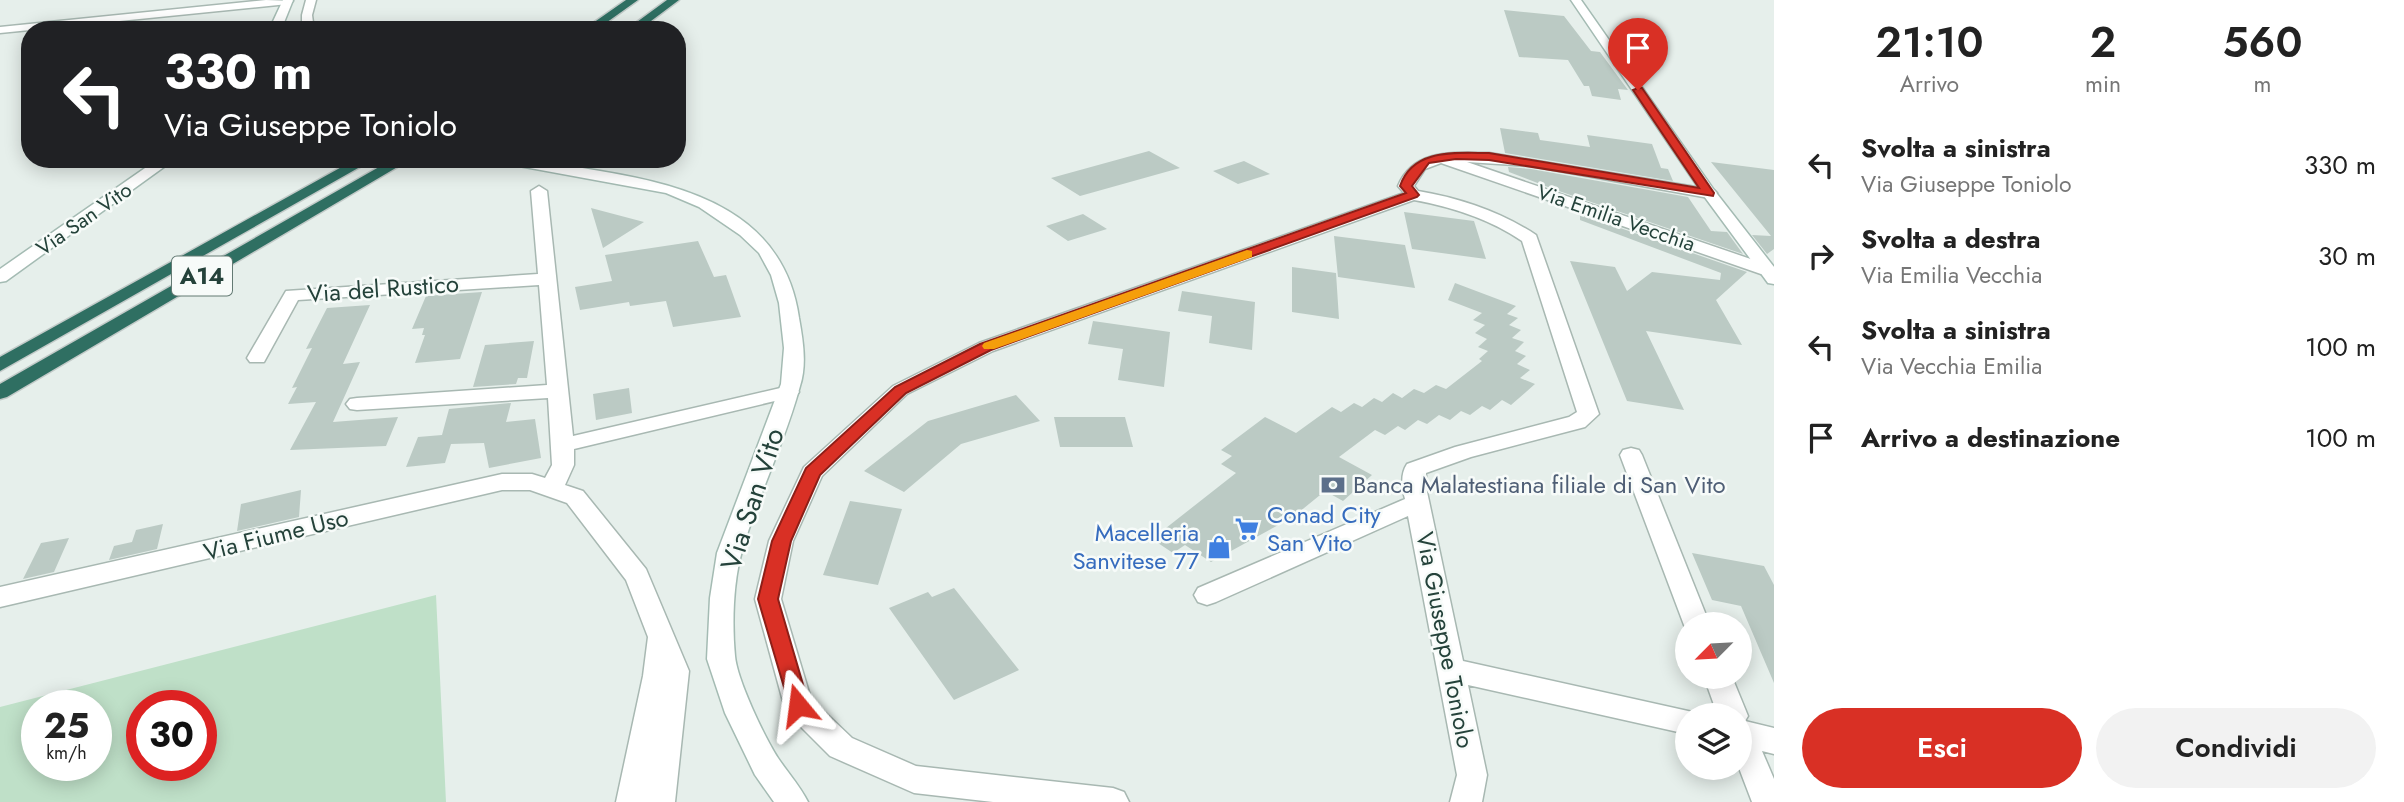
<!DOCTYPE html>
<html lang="it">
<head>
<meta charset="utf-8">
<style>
  :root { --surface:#fff; --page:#f2f2f2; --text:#222; --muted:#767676; --accent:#d93025 }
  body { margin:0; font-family:Jost,sans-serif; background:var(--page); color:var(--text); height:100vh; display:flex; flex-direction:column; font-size:26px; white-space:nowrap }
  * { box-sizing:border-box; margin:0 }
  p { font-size:23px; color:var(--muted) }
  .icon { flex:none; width:38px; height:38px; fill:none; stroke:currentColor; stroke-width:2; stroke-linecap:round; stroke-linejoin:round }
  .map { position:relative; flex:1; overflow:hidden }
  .panel { display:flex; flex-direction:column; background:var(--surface); width:630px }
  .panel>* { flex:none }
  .banner { position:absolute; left:21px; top:21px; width:665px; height:147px; border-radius:28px; box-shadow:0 4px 18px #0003; background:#202124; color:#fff; overflow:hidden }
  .needle { width:46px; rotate:246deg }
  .buttons { position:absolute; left:1675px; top:612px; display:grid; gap:14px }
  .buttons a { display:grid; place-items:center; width:77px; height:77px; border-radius:50%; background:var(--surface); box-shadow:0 4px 18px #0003; font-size:35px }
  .speed { position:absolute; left:21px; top:690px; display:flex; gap:14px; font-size:35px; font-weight:700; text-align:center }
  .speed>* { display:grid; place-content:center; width:91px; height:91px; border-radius:50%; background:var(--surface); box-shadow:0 4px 18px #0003; line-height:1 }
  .speed small { font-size:18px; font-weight:400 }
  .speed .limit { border:10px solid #d22; background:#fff; color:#111 }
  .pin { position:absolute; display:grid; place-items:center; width:60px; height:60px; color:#fff; margin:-72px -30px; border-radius:50% 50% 50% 0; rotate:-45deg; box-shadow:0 0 7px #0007 }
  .pin .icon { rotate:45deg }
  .me { position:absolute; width:77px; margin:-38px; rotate:344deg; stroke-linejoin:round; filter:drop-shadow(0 0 5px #0008) }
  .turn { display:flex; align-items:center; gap:24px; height:147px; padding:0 28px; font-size:32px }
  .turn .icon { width:91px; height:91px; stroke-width:2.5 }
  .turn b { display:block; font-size:49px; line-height:60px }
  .eta { display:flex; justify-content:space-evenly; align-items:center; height:119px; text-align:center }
  .eta b { font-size:42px; font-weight:600; line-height:49px }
  .action { display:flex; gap:14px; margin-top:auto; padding:14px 28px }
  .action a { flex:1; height:80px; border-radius:42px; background:var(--accent); color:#fff; font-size:28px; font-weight:600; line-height:80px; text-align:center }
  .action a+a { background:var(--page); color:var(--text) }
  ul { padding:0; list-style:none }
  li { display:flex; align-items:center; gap:21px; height:91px; padding:0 28px }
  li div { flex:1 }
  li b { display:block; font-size:26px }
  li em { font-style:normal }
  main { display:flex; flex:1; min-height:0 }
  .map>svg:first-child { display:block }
  .green { fill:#bfe0c8; fill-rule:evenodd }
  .building { fill:#bbcac4 }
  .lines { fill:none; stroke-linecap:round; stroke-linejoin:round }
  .street-casing { stroke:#a8b8b2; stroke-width:3 }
  .secondary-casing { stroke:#a4bbb3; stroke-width:3 }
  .highway-casing { stroke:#c2cac8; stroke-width:3 }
  .street { fill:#fff; fill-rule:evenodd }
  .secondary { fill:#fff; fill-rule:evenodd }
  .highway { fill:#2f6f62; fill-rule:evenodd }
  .route { fill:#d93025; stroke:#8d1f18; stroke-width:2 }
  .slow { fill:#f59e0b }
  .labels { text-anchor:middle; stroke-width:5; stroke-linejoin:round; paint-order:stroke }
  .far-street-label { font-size:21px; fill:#24423a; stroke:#f7fbf9 }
  .shield { fill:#f7fbf9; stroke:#637a73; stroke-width:2 }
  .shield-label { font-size:23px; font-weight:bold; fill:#24423a }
  .street-label { font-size:24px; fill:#24423a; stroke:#f7fbf9 }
  .service-label { font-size:24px; fill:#4e5e75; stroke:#f7fbf9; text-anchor:start }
  .shop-label { font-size:24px; fill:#366cbe; stroke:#f7fbf9; text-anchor:start }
  .near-street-label { font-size:28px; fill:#24423a; stroke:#f7fbf9 }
</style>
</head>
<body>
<main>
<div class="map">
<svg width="1774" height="802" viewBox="0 0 1774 802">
  <rect width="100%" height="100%" fill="#e6efeb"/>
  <path class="green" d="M436,595L446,802H0V707ZM37,705H96V765H37ZM142,705H201V765H142Z"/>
  <path class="building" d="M1504,10L1564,16L1591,51L1600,52L1628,90L1618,89L1621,100L1592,96L1589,86H1584L1568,60L1519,57Z
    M1500,128L1538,133L1540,140L1590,147L1587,135L1652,144L1661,168L1668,169L1673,181L1505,153Z
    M1149,151L1180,168L1080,196L1051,178Z
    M1244,161L1270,174L1238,184L1213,171Z
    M1711,162L1774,170V249L1767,254L1752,235L1771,236Z
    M1508,167L1531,169L1688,197L1711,231L1727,232L1743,254L1553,189L1509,172Z
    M591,208L644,222L603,248Z
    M1404,212L1474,221L1486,259L1412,249Z
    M1083,214L1107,229L1068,241L1046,226Z
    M1580,214L1747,272L1716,300L1742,345L1646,331L1684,410L1627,401L1570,261L1615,267L1627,291L1652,272L1720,280L1721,273L1580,220Z
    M1334,236L1405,245L1415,288L1338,277Z
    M698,241L714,277L726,275L741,317L673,327L666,301L630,306L629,302L580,310L575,287L612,281L605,255Z
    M1292,267L1336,273L1339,319L1292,312Z
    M1455,283L1516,306L1507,314L1518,318L1509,325L1521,330L1512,338L1524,342L1515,351L1526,356L1517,364L1530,370L1520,378L1535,384L1511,405L1502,400L1490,410L1482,406L1470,415L1461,411L1450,420L1439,415L1427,424L1418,420L1405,430L1398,426L1385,435L1375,430L1339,457L1372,475L1343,501L1325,491L1293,517L1211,562L1185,545L1173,553L1152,539L1236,473L1221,464L1232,456L1221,450L1265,417L1296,433L1332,407L1341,412L1354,403L1362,407L1374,398L1382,402L1393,393L1402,398L1414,389L1424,393L1436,385L1446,389L1482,361L1479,359L1488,351L1478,347L1487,339L1475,333L1485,325L1473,320L1482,313L1448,300Z
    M1182,291L1255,302L1252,350L1209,343L1212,316L1178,311Z
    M482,292L460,359L415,363L425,335H422L424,328L412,329L426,296Z
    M370,305L343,364L360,362L333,422L398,417L386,446L290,450L316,402L288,404L297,387L292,388L312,348L306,349L327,308Z
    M1093,321L1170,332L1164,387L1118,380L1123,349L1088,344Z
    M534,341L527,378H518L516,384L473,387L485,345Z
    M629,388L632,413L596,420L593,394Z
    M1016,395L1040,421L961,444L904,492L864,471L928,421Z
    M511,403L506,422L535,419L541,458L489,468L484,443L451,444L445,463L406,467L418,437L442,435L449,409Z
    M1054,417H1125L1133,447H1060Z
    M301,490L299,517L237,531L241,504Z
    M850,501L902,509L878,585L823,575Z
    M163,524L157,549L109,560L114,546L132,542L136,530Z
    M69,538L54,572L23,579L41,543Z
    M1692,553L1764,566L1774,585V683L1741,606L1712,600Z
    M954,588L1019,670L954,700L889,608L928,592L932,597Z"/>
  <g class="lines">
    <g class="street-casing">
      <path id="street" d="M266,0L293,1L288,4L0,33V27Z
        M306,0H316L312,15L314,30H302V15Z
        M1489,153L1714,190L1717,193L1709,198L1531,166L1467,162L1774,267L1773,274H1761L1441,163L1425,169L1414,186L1418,191C1460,198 1501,212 1536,235L1599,414L1585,427L1471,457L1426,473V487L1463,661L1697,713L1699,716H1687V734L1468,685L1487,775L1482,802H1450L1457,775L1408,516L1216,602L1207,605L1198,602L1194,595L1198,588L1405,499C1402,488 1400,474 1407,464L1455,447L1569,417L1577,412L1522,241C1490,219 1452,207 1414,200L993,351L907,394L822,476L793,541L781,599L811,699L852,738L916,766L1113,788L1124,792L1129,802H993L914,793L830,756L788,714L784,705L755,599L769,541L804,467L893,386L979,343L1404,193L1398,186C1414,148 1454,153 1489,153Z
        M539,186L547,191L573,436L789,386L796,388L799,392L796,396L574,449V465L565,485L583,491L646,569L689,671L675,802H616L643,676L648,637L626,580L567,503L530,490H502L0,607V587L502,474H532L545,478L552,465L548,398L357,410L350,409L346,404L350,399L357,398L547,385L539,285L298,300L264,362H250L247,358L286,291L538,274L531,191Z
        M1631,448L1639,450L1642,455L1710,625H1687V631L1684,625L1620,455L1623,450Z
        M1704,677H1732L1748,716L1745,721L1774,728V754L1762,751L1774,779V802H1752L1739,768L1740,716H1718Z"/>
    </g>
    <g class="secondary-casing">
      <path id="secondary" d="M283,0H293L281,30H269Z
        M1571,0H1581L1714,190L1774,267V284L1768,283L1704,196Z
        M158,159H175L6,281L0,282V269Z
        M495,159C531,159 564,165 600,171C691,186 784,213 799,318C803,340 807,365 800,386C785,442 758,495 742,551C733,582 732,624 735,656C737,680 765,738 778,758C788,773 800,786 808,802H774L755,775L725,713L707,659L710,598L717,553L781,384L784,348L779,303L771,275L759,253L740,235L699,207L666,193L502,163Z"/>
    </g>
    <g class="highway-casing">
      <path id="highway" d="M626,0H638L596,30H583Z
        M667,0H679L639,30H626Z
        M356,159H374L0,371V357Z
        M393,159H411L7,397L0,399V384Z"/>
    </g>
    <use href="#street" class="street"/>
    <use href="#secondary" class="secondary"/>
    <use href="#highway" class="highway"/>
  </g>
  <path class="route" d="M1638,88H1642L1714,193L1713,196L1489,160L1456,159L1429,163L1412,186L1419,195L1417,197L991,350L906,393L820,475L791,541L778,599L809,705L806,711L798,714L791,711L758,599L772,541L806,468L895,387L980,344L1406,193L1400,186C1413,148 1456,153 1489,153L1699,188L1633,90Z"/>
  <path class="slow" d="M1247,250L1252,251V257L994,349H984L982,346L984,343Z"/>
  <defs>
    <g id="bank-bare" transform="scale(1.89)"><path d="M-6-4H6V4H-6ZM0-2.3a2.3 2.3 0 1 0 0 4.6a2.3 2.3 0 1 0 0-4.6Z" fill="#5c6f8a" stroke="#f7fbf9" stroke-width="2.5" paint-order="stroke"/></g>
    <g id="supermarket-bare" transform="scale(1.89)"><path d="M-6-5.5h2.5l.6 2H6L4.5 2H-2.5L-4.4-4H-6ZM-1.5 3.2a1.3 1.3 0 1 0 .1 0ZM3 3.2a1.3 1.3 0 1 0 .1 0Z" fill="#3f7fe0" stroke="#f7fbf9" stroke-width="2.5" paint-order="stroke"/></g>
    <g id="shop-bare" transform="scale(1.89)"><path d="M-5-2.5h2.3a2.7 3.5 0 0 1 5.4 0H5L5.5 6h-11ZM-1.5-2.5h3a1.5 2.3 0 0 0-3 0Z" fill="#3f7fe0" stroke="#f7fbf9" stroke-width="2.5" paint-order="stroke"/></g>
  </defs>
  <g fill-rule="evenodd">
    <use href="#bank-bare" x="1333" y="485"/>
    <use href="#supermarket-bare" x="1247" y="529"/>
    <use href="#shop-bare" x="1219" y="547"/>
  </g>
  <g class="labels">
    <g class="far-street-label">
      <text transform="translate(1616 218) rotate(19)" y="7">Via Emilia Vecchia</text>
      <text transform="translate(84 219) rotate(-35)" y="7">Via San Vito</text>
    </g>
    <rect class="shield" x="172" y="256.5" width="60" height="39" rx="5"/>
    <g class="shield-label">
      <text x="202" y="284">A14</text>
    </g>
    <g class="street-label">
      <text transform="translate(383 289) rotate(-4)" y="8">Via del Rustico</text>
      <text transform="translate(276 535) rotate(-14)" y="8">Via Fiume Uso</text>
      <text transform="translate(1445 640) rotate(79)" y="8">Via Giuseppe Toniolo</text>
    </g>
    <g class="service-label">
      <text x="1353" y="493">Banca Malatestiana filiale di San Vito</text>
    </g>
    <g class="shop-label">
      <text x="1267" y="523">Conad City<tspan x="1267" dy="28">San Vito</tspan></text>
      <text x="1199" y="541" text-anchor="end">Macelleria<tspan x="1199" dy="28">Sanvitese 77</tspan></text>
    </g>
    <g class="near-street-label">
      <text transform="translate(752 499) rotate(-72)" y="10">Via San Vito</text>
    </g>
  </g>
</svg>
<div class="buttons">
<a><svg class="needle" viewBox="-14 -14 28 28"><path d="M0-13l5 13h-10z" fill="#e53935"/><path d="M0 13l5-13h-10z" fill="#767676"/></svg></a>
<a><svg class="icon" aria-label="layers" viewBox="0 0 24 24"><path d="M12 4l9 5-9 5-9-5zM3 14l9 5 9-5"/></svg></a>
</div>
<div class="speed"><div>25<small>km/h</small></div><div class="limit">30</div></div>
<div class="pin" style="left:1638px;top:90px;background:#d93025"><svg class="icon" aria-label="arrive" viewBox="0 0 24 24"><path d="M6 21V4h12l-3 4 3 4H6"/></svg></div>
<svg class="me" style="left:798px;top:705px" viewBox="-20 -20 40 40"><path d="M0-17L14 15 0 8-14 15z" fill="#d93025" stroke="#fff" stroke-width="4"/></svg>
<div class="banner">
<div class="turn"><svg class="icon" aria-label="left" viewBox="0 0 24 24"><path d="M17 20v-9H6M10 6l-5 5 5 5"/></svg><div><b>330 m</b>Via Giuseppe Toniolo</div></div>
</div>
</div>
<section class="panel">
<div class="eta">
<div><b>21:10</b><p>Arrivo</p></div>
<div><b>2</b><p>min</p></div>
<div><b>560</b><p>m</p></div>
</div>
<ul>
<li><svg class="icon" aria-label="left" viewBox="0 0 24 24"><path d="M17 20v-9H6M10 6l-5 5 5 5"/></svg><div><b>Svolta a sinistra</b><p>Via Giuseppe Toniolo</p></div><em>330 m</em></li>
<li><svg class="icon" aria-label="right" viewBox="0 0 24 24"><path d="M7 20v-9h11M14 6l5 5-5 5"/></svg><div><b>Svolta a destra</b><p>Via Emilia Vecchia</p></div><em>30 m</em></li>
<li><svg class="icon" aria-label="left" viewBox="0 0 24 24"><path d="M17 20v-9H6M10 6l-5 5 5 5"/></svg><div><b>Svolta a sinistra</b><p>Via Vecchia Emilia</p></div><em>100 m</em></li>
<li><svg class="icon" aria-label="arrive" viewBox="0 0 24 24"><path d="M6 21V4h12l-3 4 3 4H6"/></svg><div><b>Arrivo a destinazione</b></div><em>100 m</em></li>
</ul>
<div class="action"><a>Esci</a><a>Condividi</a></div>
</section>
</main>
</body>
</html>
